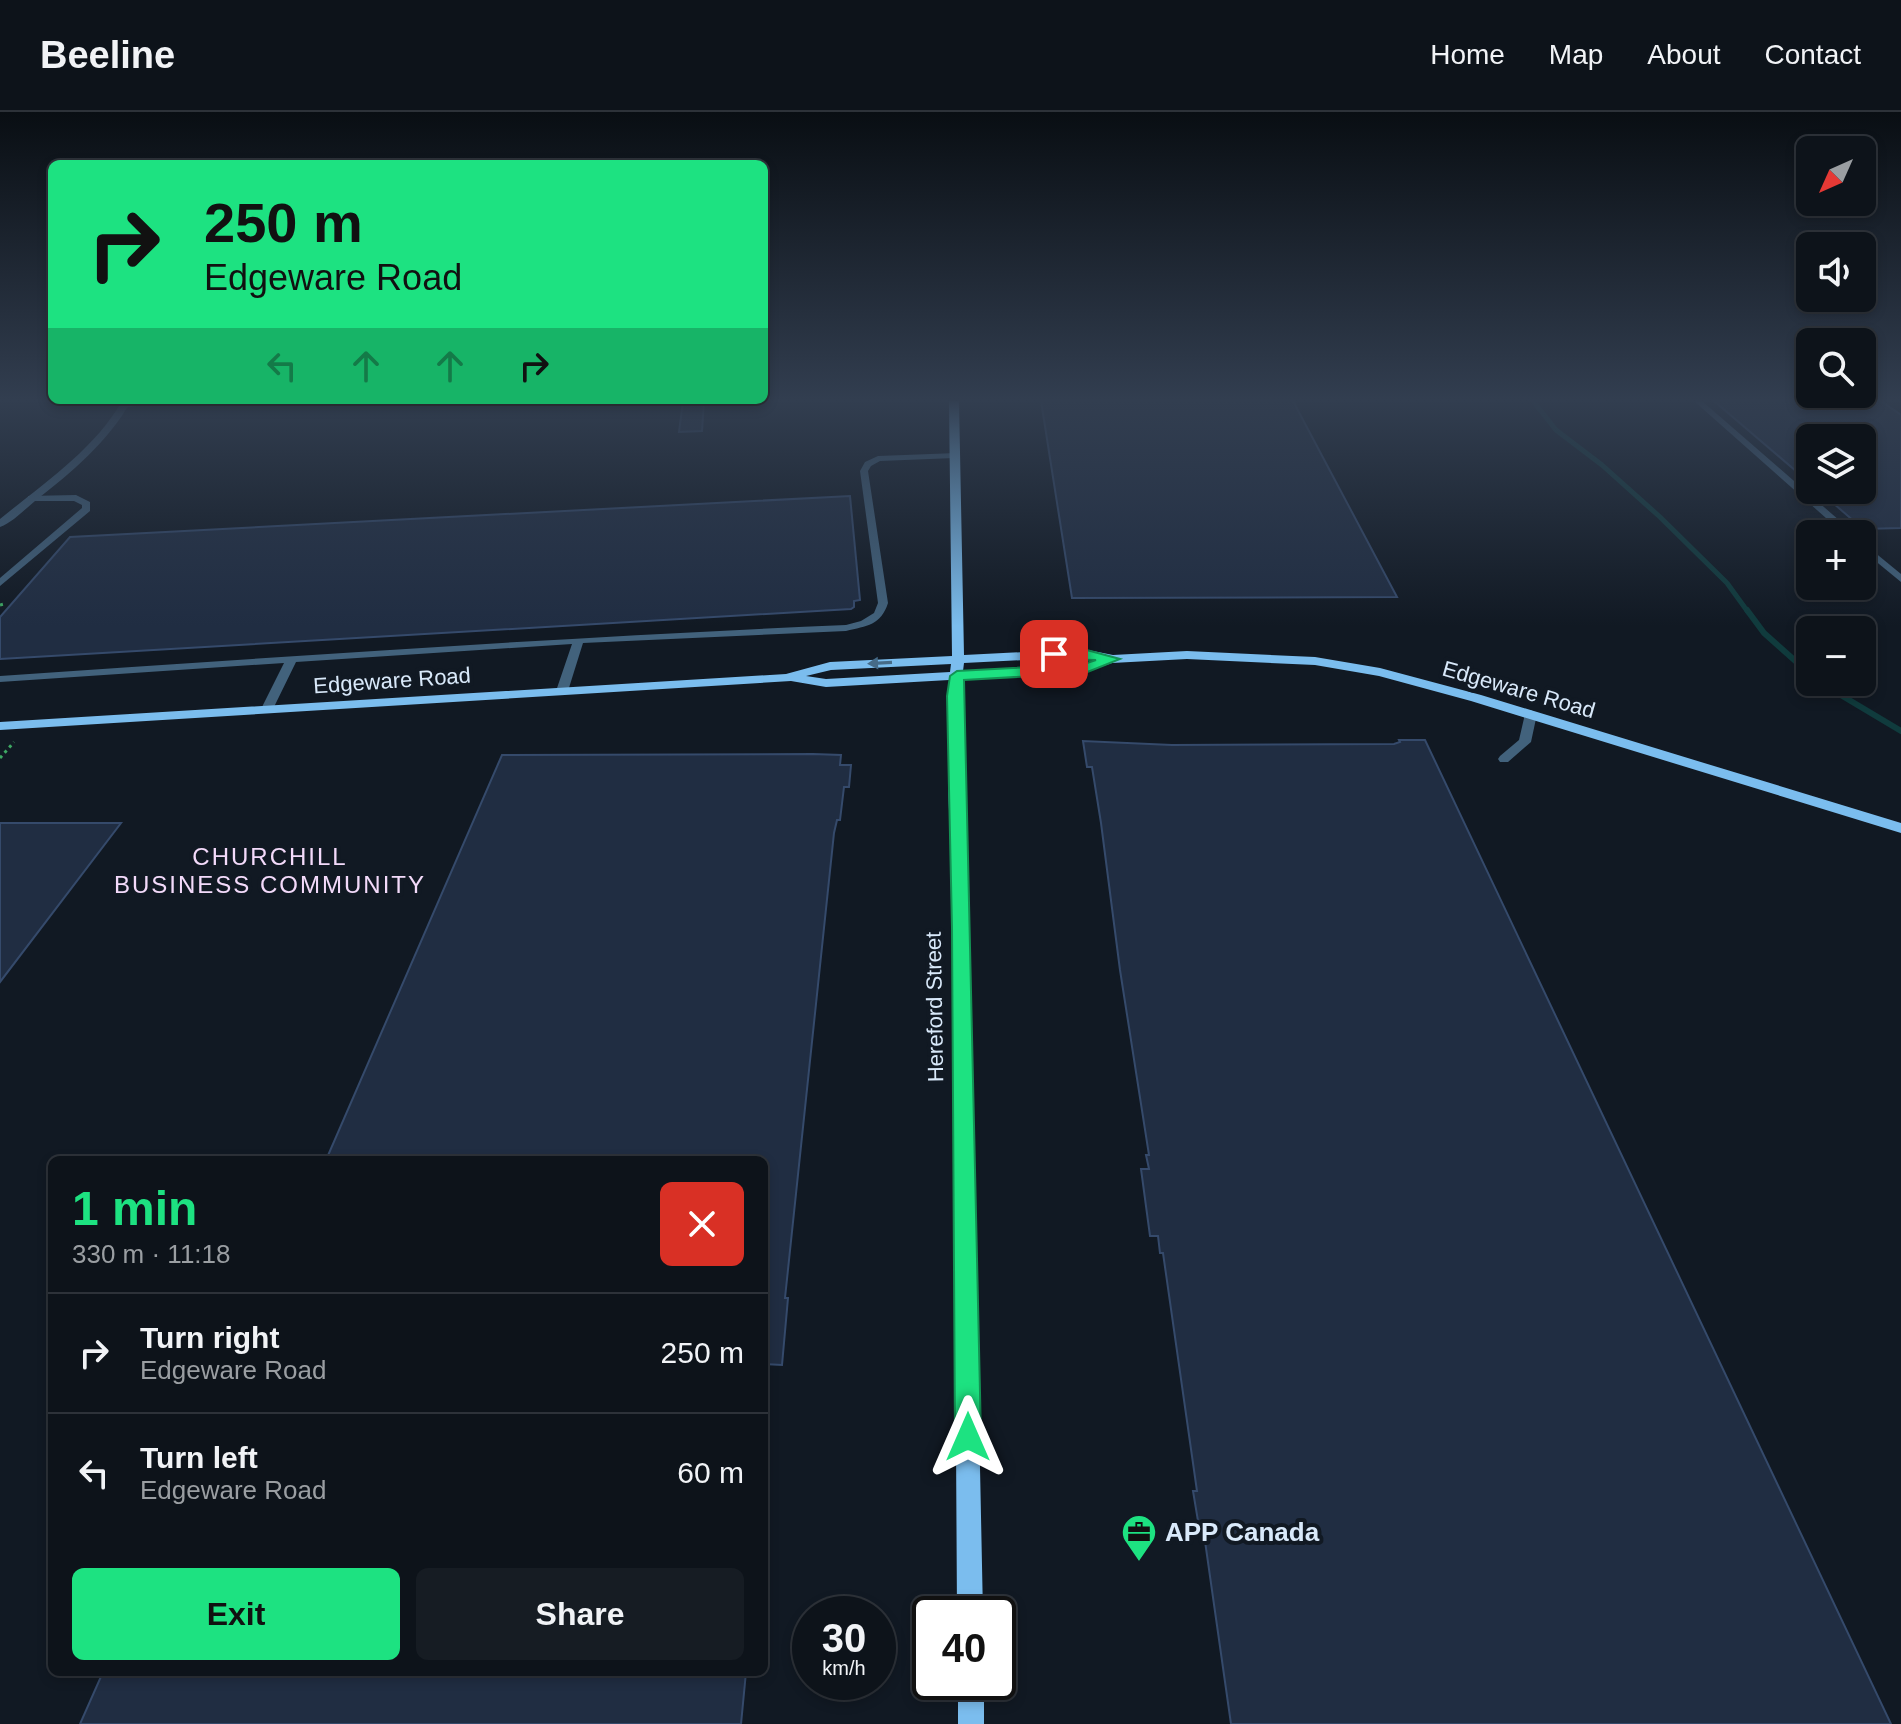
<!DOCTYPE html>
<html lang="en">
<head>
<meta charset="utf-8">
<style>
  :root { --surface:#0d131a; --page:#161c23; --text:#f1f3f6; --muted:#9a9ea2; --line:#2d3239; --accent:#1de281 }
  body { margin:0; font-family:Arial,sans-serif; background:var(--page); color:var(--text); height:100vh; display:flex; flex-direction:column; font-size:30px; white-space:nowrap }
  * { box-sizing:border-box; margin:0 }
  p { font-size:26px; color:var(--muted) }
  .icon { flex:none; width:44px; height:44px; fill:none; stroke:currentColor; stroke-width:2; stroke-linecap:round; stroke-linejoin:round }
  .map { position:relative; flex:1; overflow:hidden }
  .details { position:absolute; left:48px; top:1044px; width:720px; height:520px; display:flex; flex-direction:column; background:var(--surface); border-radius:12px; box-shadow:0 4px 12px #0003,0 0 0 2px var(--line) }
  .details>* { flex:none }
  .guide { position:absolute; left:48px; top:48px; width:720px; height:244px; border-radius:12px; box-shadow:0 4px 12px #0003,0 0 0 2px var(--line); background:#1de281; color:#111; overflow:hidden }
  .needle { width:52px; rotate:225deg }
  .tools { position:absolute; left:1796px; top:24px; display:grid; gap:16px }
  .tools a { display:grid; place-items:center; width:80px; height:80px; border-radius:12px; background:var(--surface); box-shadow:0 4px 12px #0003,0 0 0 2px var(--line); font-size:40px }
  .speed { position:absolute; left:792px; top:1484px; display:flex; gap:16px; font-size:40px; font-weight:700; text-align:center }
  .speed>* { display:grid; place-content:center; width:104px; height:104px; border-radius:50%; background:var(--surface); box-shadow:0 4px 12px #0003,0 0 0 2px var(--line); line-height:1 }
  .speed small { font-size:20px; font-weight:400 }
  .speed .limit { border:4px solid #111; border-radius:12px; background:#fff; color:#111 }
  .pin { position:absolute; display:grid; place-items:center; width:68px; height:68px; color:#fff; margin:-34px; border-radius:16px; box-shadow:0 4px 12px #0006 }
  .me { position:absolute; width:88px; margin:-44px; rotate:0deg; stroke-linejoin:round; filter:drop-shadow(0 0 6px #0008) }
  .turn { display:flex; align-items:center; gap:28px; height:168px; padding:0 24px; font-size:36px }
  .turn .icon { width:104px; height:104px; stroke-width:2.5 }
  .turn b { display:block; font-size:56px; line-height:68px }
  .lanes { display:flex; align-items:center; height:76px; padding:0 24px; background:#0003; justify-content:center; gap:40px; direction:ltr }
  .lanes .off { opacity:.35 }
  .round { display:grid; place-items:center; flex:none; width:84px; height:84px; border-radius:12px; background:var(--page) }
  .overview { display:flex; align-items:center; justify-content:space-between; height:136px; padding:0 24px }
  h1 { font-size:48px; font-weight:700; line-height:60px; color:var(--accent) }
  .cta { display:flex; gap:16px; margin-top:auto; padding:16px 24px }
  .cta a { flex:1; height:92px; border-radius:12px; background:var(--accent); color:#111; font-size:32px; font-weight:700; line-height:92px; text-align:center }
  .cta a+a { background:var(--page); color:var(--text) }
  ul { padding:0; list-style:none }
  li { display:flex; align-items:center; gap:24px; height:120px; padding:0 24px; border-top:2px solid var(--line) }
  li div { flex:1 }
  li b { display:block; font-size:30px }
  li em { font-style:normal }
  header { display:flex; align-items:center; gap:48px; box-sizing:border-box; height:112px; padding:0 40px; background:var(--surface); border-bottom:2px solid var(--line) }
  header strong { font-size:38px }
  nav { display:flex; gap:44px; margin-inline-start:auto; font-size:28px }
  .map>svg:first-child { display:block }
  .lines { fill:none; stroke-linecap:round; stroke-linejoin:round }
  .stream-far1 { stroke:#103b3d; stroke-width:5 }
  .stream { stroke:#103b3d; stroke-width:6 }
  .building { fill:#202d42; stroke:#354a6b; stroke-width:2 }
  .path { stroke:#3ea863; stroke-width:3; stroke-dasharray:3 4; stroke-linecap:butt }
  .lane { fill:#42627c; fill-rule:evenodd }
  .street { fill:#42627c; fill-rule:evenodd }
  .secondary { fill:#7bbdee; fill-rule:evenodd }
  .oneway { fill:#466b88 }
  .route { fill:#1de281; stroke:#139354; stroke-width:2 }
  .labels { text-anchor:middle; stroke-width:8; stroke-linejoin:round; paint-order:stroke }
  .street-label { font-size:22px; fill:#d9e9fa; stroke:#111923 }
  .neighbourhood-label { font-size:24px; letter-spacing:2px; fill:#f3dafa; stroke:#111923 }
  .near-poi-label { font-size:26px; font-weight:bold; fill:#d9e9fa; stroke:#111923; text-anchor:start }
</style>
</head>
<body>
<header>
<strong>Beeline</strong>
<nav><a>Home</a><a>Map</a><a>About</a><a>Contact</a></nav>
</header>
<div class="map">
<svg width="1901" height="1612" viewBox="0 0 1901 1612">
  <rect width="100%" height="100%" fill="#111923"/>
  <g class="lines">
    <path class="stream-far1" d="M1533,289L1556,318L1602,353L1660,405L1727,471L1748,500"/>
    <path class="stream" d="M1747,498L1764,521L1810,562
      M1819,570L1901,619"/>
  </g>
  <path class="building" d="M683,289H704L702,319L679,320Z
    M1041,289H1293L1397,485L1072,486Z
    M1714,289H1881L1901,303V416L1863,417L1818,378H1862V326H1810V371Z
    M850,384L860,488L854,489V495L851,497L0,547V505L70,425Z
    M1399,628H1425L1891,1612H1231L1203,1415H1199L1193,1379H1197L1163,1141H1160L1158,1124H1150L1141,1057H1149L1146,1043H1149L1120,858L1101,711L1092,655H1087L1083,629L1172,633L1394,632L1400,630Z
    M813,642L841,643L840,653H851L849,675H844L840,708H837L834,721L785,1186H788L782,1253L764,1252V1048H326L502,643Z
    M0,711H121L0,870Z
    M103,1560H746L741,1612H80Z"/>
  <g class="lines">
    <path class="path" d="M0,493L4,492
      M0,646L14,630"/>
    <path class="lane" d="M149,289H168L124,296L120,294Z
      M1694,289H1702L1855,422H1844Z
      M957,341L958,343L954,346L880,349L871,354L868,359L888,491C881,513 867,514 846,519L583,531L568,579L562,582L556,579L572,532L296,550L273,597L267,601L261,597L284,551L0,570V564C282,545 563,525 846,513L861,509L874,501L878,491L860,359L865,350L878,344Z
      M76,383L90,390V399L0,474V466L82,396V393L74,389H31L28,388V384Z
      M1862,430L1901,462V470L1862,438Z
      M1531,598L1537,602L1531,630L1508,650H1500L1498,647L1500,644L1519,628L1525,602Z"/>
    <path class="street" d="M122,289H131C108,330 72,360 35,389C24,398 13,410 0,415V407C44,371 94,338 122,289Z"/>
    <path class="secondary" d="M949,289H959L964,543L1083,537L1113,543L1187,539L1315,545L1380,556L1481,583L1901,711V721L1471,589L1379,564L1315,553L1187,547L1112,551L1085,560L962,567V669L969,816L983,1502H957L953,816L948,669L949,568L826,575L791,569L0,618V610L786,562L830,550L952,544ZM1083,545L1097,547L1083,552L963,559L964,551ZM951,552L950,560L826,567L806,564L831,558Z
      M958,1570H984V1612H958Z"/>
  </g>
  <defs><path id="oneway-solid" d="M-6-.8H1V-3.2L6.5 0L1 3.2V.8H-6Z" transform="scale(2)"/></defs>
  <use class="oneway" href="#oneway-solid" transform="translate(880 551) rotate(177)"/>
  <linearGradient id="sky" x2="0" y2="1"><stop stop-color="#090e13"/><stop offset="0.56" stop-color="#323e50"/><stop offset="1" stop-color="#323e50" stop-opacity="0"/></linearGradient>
  <rect width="1901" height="514" fill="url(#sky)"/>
  <path class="route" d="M1083,537L1120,547L1085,561L964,568L981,1325L978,1334L968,1338L959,1334L955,1325L952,816L947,584L950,564L957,559L1084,552L1096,548L1054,547L1047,542L1054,538Z"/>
  <defs>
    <g id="office-pin" transform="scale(1.8)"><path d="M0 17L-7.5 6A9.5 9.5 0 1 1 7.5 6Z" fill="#1de281" stroke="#111923"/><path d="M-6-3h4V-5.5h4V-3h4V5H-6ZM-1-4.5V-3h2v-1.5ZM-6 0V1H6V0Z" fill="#111"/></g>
  </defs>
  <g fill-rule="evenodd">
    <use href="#office-pin" x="1139" y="1420"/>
  </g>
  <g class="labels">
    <g class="street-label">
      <text transform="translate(392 568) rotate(-4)" y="8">Edgeware Road</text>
      <text transform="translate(1519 577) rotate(16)" y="8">Edgeware Road</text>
      <text transform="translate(934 895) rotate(-91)" y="8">Hereford Street</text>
    </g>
    <g class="neighbourhood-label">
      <text x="270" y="753">CHURCHILL<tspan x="270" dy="28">BUSINESS COMMUNITY</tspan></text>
    </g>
    <g class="near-poi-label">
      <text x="1165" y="1429">APP Canada</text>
    </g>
  </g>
</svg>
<div class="tools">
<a><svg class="needle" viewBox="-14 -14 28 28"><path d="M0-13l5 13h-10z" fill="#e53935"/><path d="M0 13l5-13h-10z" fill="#9a9ea2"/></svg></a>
<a><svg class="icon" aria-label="sound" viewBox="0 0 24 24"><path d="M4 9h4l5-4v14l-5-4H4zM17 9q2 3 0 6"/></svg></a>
<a><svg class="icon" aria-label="search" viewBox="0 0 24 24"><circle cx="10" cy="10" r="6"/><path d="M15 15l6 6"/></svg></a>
<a><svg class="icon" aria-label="layers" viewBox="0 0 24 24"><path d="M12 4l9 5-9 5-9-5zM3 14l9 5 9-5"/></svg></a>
<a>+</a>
<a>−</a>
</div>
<div class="speed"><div>30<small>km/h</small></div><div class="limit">40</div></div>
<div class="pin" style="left:1054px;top:542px;background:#d93025"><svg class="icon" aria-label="arrive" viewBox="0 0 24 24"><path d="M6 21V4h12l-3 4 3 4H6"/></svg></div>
<svg class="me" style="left:968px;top:1325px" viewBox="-20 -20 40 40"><path d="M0-17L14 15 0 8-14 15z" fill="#1de281" stroke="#fff" stroke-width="4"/></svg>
<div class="guide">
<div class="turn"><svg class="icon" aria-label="right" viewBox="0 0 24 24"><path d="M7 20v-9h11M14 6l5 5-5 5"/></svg><div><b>250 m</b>Edgeware Road</div></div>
<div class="lanes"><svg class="icon off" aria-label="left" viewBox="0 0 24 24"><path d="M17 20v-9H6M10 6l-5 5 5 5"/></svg><svg class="icon off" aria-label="ahead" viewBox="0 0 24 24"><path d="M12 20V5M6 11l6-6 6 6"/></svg><svg class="icon off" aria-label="ahead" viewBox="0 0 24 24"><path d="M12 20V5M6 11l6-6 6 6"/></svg><svg class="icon" aria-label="right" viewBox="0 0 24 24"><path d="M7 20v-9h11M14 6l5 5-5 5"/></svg></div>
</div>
<section class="details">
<div class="overview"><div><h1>1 min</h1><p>330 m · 11:18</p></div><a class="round" style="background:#d93025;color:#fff"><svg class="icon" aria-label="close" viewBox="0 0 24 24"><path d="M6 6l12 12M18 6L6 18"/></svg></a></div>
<ul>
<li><svg class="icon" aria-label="right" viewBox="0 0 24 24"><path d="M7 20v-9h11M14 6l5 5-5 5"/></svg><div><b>Turn right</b><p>Edgeware Road</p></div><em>250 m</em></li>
<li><svg class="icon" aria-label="left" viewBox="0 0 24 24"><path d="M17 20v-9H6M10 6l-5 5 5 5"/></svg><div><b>Turn left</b><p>Edgeware Road</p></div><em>60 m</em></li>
</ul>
<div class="cta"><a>Exit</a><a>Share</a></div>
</section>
</div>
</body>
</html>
